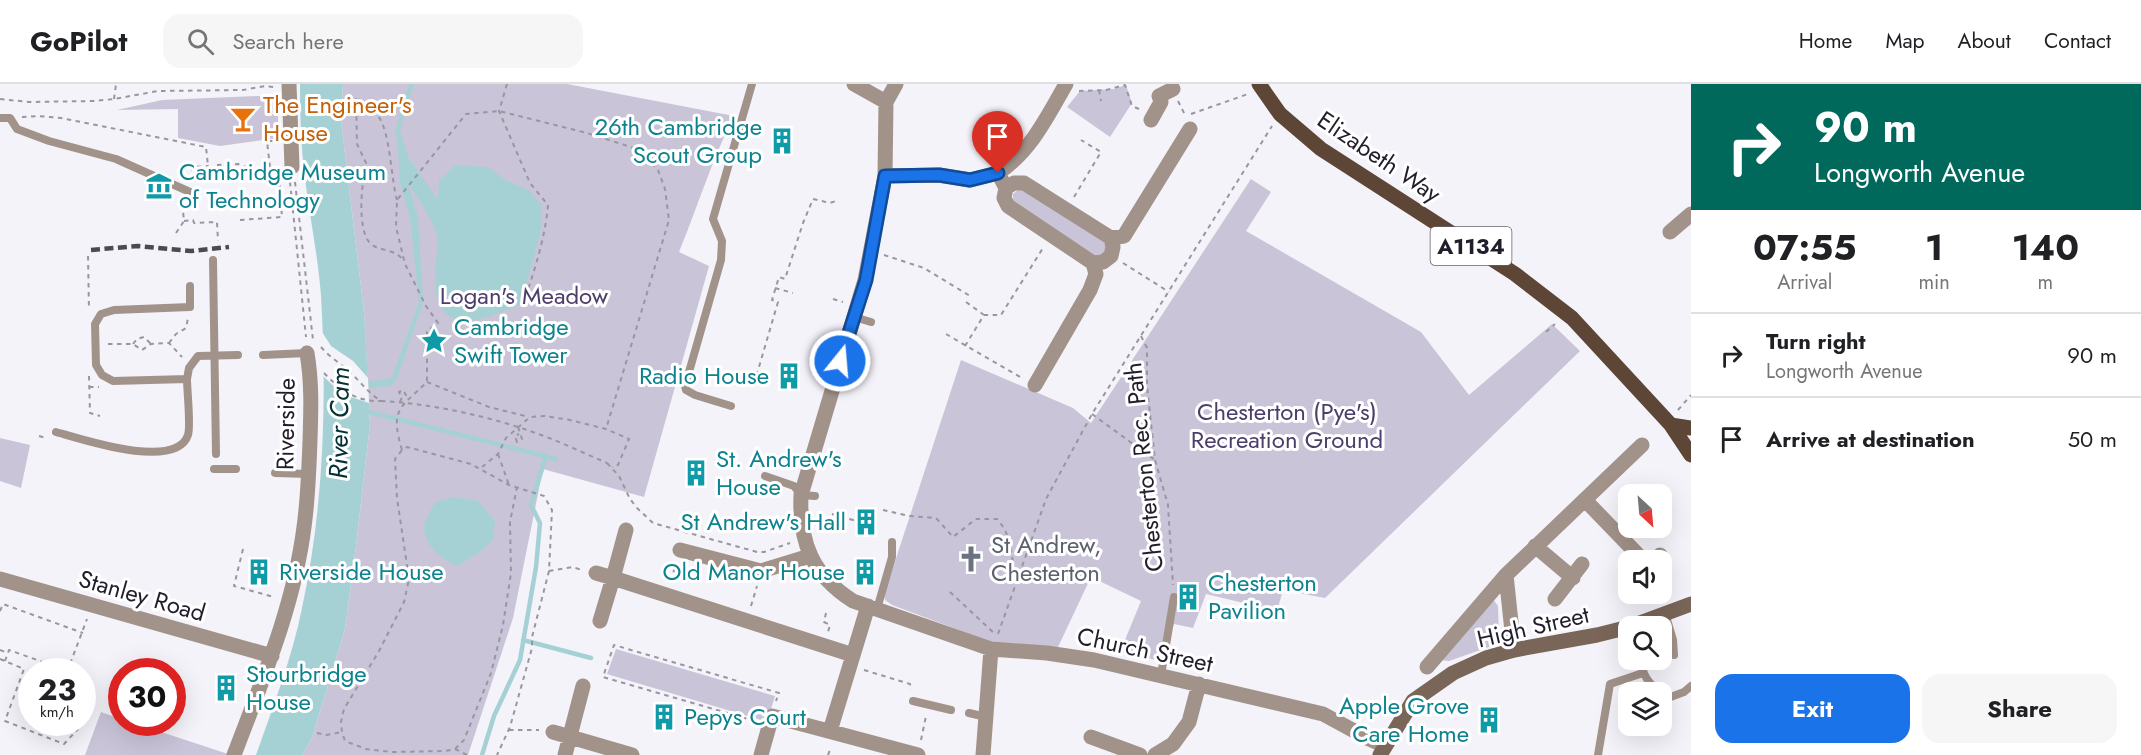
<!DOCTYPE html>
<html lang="en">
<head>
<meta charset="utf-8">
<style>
  :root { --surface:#fff; --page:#f6f6f6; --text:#202124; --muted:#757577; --line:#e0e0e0; --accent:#1a73e8 }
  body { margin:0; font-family:Jost,sans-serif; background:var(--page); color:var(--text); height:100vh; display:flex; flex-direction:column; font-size:22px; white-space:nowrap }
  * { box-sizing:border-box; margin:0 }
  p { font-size:20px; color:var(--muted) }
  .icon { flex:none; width:33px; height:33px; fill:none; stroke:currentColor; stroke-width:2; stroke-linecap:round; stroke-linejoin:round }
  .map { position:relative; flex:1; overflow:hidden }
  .details { display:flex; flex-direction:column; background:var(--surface); width:450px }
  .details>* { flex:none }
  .guide { background:#00695c; color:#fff; overflow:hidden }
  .needle { width:39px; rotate:154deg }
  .controls { position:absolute; left:1618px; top:400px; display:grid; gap:12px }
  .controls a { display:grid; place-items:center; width:54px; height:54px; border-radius:12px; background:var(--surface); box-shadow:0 6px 24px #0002; font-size:30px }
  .speed { position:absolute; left:18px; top:574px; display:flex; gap:12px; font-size:30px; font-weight:700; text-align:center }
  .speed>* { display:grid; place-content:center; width:78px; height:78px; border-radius:50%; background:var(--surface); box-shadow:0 6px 24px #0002; line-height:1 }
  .speed small { font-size:15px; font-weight:400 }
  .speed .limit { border:9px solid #d22; background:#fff; color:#111 }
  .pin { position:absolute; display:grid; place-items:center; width:51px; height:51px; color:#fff; margin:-62px -26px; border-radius:50% 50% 50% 0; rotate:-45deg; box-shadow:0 0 6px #0007 }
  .pin .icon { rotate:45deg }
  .me { position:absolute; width:66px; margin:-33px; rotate:17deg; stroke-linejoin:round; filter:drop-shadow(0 0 4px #0008) }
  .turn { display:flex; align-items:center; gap:21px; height:126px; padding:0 24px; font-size:27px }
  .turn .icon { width:78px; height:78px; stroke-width:2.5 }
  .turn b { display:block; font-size:42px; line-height:51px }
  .eta { display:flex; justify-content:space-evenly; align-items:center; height:102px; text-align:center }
  .eta b { font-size:36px; font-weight:700; line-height:42px }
  .action { display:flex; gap:12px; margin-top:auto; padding:12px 24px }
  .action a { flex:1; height:69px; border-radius:18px; background:var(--accent); color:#fff; font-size:24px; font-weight:700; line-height:69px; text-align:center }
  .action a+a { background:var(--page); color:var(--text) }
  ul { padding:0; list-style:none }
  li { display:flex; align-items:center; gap:18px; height:84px; padding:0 24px; border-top:2px solid var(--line) }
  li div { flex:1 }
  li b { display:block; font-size:22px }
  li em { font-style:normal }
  header { display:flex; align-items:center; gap:36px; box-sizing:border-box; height:84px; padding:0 30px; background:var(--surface); border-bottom:2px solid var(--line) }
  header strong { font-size:28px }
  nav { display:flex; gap:33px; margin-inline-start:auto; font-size:21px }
  .search { width:420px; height:54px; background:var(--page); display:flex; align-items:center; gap:15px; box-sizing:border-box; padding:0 21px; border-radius:18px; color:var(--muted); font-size:22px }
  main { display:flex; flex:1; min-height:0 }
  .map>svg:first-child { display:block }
  .green { fill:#c9c4d8 }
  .water { fill:#a6d1d4 }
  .pier { fill:#f5f3fa }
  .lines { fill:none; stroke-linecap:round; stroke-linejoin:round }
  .stream { stroke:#a6d1d4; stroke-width:4.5 }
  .path { stroke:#9996a0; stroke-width:2; stroke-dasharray:4.5 4.5; stroke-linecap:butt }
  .lane { stroke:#a2938a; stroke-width:8 }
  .street { stroke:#a2938a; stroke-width:15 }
  .secondary { stroke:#7a6659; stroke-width:15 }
  .primary { stroke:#5d4636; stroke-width:15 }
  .rail { stroke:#4c4954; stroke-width:4.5; stroke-dasharray:9 4.5; stroke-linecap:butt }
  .path-bridge { stroke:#9996a0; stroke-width:2; stroke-dasharray:4.5 4.5; stroke-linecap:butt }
  .route-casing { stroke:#114b97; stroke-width:15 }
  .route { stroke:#1a73e8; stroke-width:10 }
  .labels { text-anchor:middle; stroke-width:6; stroke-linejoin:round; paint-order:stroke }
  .shield { fill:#fff; stroke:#64616a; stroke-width:1.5 }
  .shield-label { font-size:22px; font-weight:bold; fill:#211d2a }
  .food-label { font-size:24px; fill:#c56008; stroke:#fff; text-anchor:start }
  .culture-label { font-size:24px; fill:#0d838f; stroke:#fff; text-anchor:start }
  .street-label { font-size:24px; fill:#211d2a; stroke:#fff }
  .park-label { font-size:24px; fill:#4d3d6a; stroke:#fff }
  .worship-label { font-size:24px; fill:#5b616d; stroke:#fff; text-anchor:start }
  .water-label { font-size:26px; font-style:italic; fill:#053134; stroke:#fff }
</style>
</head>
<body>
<header>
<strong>GoPilot</strong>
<div class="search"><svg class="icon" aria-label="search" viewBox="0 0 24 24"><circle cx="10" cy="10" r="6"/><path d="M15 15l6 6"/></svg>Search here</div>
<nav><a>Home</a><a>Map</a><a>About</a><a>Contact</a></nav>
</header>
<main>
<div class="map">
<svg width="1691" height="671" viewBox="0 0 1691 671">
  <rect width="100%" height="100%" fill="#f5f3fa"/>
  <path class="green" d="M343,0H567L734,32C712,75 698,122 679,168L709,182L644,413L543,385L513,534L468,671H302L312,654L345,545L356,462L370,340L364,228L341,37Z
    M1126,1L1132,19L1110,53L1067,23L1080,7L1114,5Z
    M258,12L275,13L278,22V54L220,62L178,54V25L117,26L162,16Z
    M1251,95L1271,108L1246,147L1421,248L1469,311L1552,240L1580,267L1325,514L1283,506L1277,527L1206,510L1193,544L1174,540L1161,574L1156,576L1120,568L1141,517L1091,493L1058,563L991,558L892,521L885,516L884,511L961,276L1073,324L1091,339Z
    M1020,104L1103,156L1106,162L1105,168L1096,173L1013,119V110Z
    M0,354L30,361L21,404L0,397Z
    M1493,515L1498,522L1499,552L1489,563L1449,577L1439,576Z
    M616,565L775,612L767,638L607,590Z
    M101,628L121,635L122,639H134L231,671H85Z"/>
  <path class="water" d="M300,0H343L341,37L364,228L368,297L385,296L392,293L419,218L410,134L400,99L397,51L399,43L408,73L438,116L439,97L455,81L488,83L507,97L529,106L542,122L541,146L528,195L518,221C479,238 435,254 435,193C435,179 439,165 437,151C436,142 414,107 408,99L418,133L423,219L397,295L391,302L368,304L370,340L356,462L345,545L312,654L302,671H256C273,623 292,574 302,524C324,422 327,316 321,212C318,173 310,134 305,95C301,63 300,32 300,0Z
    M454,413L478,417L495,437L493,455L483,466L457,482C442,475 425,463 424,444C424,437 432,425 435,418Z"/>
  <path class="pier" d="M322,248L331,262L353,277L368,294L369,319L342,310L323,292Z"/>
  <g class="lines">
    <path class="stream" d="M397,51L404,20L412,0
      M369,328L556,375
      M523,556L591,574
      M482,671L494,632L520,576L536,483L540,439L531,421L546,372"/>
    <path class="path" d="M507,0L499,27L530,99L548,121C545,156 533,191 522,223
      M1099,6L1101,17
      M1079,7L1106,6L1125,1L1132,22L1139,25
      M0,15L29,18L94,17L114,15L158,7L243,6L265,2L274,3
      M114,15L116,0
      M1178,17L1185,31
      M1191,30L1248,10
      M22,33L38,32L61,34L206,63L208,82
      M217,81L238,80L254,86L276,84
      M226,81L227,88L239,87
      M270,83L267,57H276
      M193,96L192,83L208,82V89L227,88
      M290,98L306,253
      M295,98L313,256
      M1074,113L1101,68L1081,56
      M397,116C391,95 390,46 378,32C372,25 363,19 356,13L357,60L367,81C361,97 357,146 370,159C379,168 395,164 403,176
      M240,136L282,133L279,93
      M184,137L193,136L194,139L217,138L218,157
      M176,149L184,137L182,118
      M884,171L924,184L970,212
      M88,172L89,226
      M1123,179L1169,208
      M775,204L793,209
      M833,215L843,218
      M966,218L984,231
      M1546,248L1555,240
      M946,250L1022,294
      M1141,252L1147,264V302L1155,376L1168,421L1173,501
      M169,259L176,250L186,244L188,234
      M108,260H133L142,266L151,260L169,259L182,273
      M133,260L137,255L144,253L151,260
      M965,262L984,231H1001L1043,164
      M321,263C330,274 342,280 352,290C362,300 369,309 381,317
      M324,289C340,306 357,318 381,317
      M89,292L90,329L100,332
      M427,298L489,323L529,333
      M754,300L778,218L772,216L779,193L785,195L803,139L813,115L830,119L836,117
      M89,303H99
      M400,318L402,313L399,308L403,306L406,311L402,313
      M1678,326L1691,311
      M1092,330L1155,376
      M39,352L46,354
      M402,366C390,325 399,325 427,298V247L438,239L426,222L405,180L396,143L397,116L466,30L499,27L587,49L640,66L658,86L665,105L669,136L606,345
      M498,370L509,401
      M607,379L619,392L630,415L637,424L653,439L757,468H764L790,459
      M482,383L498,370L506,354L530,333L545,332L570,336L606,345L629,355L618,381L612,383
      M883,426L909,432L936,434L953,453L976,435H997C1009,448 1010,461 1013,478L1008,483
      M832,430L853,436L852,440
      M243,465L234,502L274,513
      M1007,477L1014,503
      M549,487L572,483L582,486
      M671,497L676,479
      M950,508L995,550
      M751,522L757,502
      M0,527L3,520L83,549
      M826,529L824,538L830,541L828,548
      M998,550L1046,415L1092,330L1272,42
      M0,566L8,569
      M0,575L24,585L5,637L64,660L78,645L71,639
      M5,577L9,566L68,587
      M336,586L362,595
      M864,586L910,600L911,606
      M67,588L87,535
      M755,637L603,593L614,561L779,609L776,617
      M509,646H539
      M317,649L326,651L342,648
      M921,656L926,632
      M455,665L464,656L491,589L503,541L511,489L510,438L517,403
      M467,671L455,665L445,667L392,668L366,665L345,657L342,648L341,638L344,625L379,567L404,518L409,495L397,414L395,375L402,366L407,363L471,380L509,401L544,412L552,426L549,487L532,553V564L510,643L497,671
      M828,671L831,663"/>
    <path class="lane" d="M0,34H10L17,45L49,57L116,75L190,108
      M213,176L216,370
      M190,202V223L114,226L101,230L95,240L96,281L102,291L113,297L187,295L189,284L198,272L238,271
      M854,233L871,238
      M263,271L307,269
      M731,322L695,311L686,306L685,302L721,176L722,157L713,135L752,0
      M56,348C81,355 176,387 188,351C191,342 187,306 187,295
      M214,385H236
      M275,389L309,390
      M765,392L794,402L801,411L815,412
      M877,525L892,473V458
      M1665,529L1673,556L1674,571
      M1641,576C1642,591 1649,600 1661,609
      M1161,591L1174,513
      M1662,609L1668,614L1684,608L1691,602
      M913,617L951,626
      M969,629L986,633
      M1598,671L1610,600L1643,589"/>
    <path class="street" d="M289,0L292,83
      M854,0L886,18
      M896,0L886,18L885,92L865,196L801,411C799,458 812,491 853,517L991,565L1047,569L1094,576L1323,630L1369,655L1385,662
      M1151,36L1161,18L1159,12L1173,5
      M998,89C1031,67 1047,33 1066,0
      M885,92L939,91L970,96L998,89L1006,104L1004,114L1008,122L1093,179
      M1006,104L1014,99H1024L1111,154
      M1670,148L1691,130
      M1035,301L1090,206L1096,190L1093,179L1103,178L1111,172L1113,163L1111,154L1124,152L1190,45
      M1585,416L1644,477
      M626,446L613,494L853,571
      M1535,462L1573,494
      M680,466L761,487L810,472
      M1655,477L1660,471
      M596,489L613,494L600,537
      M1506,491L1514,566
      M0,495L272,572
      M1555,515L1582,480
      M1427,583L1506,491L1642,361
      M830,647L868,522
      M553,648L632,671
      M1091,653L1140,671
      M234,671C262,597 294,522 304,443C308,415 309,385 310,356C311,327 312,299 307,269
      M565,671L583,602
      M761,671L772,632L918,671
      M983,671L991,565
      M1155,671L1173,660L1189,638L1199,600"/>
    <path class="secondary" d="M1629,543L1691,520
      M1380,671L1413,617L1453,589L1486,574L1514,566L1597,551L1629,543"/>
    <path class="primary" d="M1259,0L1280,30L1321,65L1515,190L1572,234L1671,341L1691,371
      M1671,341L1691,344"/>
    <path class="rail" d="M91,166L138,162L191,167L229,163"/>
    <path class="path-bridge" d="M381,317C435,320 493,333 544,352C565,360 586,370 607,379
      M518,343L522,355L517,358L515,352L519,350"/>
  </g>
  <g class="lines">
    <g class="route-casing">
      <path id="route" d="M840,277L866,196L885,92L939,91L970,96L998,89"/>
    </g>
    <use href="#route" class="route"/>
  </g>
  <defs>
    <g id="bar-bare" transform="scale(2.07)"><path d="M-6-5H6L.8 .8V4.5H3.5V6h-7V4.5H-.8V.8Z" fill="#e8710a" stroke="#fff" stroke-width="2.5" paint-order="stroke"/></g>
    <g id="building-bare" transform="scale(2.07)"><path d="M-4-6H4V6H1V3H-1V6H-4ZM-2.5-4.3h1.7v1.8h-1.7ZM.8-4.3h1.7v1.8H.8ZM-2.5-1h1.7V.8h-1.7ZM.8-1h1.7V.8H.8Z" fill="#0f9aa8" stroke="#fff" stroke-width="2.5" paint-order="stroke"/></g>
    <g id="museum-bare" transform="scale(2.07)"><path d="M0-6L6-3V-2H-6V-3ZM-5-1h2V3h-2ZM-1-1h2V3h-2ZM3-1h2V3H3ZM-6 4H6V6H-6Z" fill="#0f9aa8" stroke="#fff" stroke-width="2.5" paint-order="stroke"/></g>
    <g id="sight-bare" transform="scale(2.07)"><path d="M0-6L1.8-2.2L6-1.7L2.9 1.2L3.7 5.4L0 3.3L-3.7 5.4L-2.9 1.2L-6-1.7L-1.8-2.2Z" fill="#0f9aa8" stroke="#fff" stroke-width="2.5" paint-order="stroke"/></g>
    <g id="church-bare" transform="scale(2.07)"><path d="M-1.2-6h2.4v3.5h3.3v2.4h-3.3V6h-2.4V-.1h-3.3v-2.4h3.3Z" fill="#6b7280" stroke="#fff" stroke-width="2.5" paint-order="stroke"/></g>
  </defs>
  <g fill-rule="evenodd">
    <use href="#bar-bare" x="243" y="35"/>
    <use href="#building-bare" x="782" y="57"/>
    <use href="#museum-bare" x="159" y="102"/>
    <use href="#sight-bare" x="434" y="257"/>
    <use href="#building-bare" x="789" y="292"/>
    <use href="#building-bare" x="696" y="389"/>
    <use href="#building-bare" x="866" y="438"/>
    <use href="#church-bare" x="971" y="475"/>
    <use href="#building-bare" x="259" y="488"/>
    <use href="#building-bare" x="865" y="488"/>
    <use href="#building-bare" x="1188" y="513"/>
    <use href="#building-bare" x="226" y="604"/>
    <use href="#building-bare" x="664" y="633"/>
    <use href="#building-bare" x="1489" y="636"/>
  </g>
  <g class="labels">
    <rect class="shield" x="1430.5" y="143" width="81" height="38" rx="4.5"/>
    <g class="shield-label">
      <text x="1471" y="170">A1134</text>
    </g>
    <g class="food-label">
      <text x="263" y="29">The Engineer's<tspan x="263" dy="28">House</tspan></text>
    </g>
    <g class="culture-label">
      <text x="762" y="51" text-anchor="end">26th Cambridge<tspan x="762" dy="28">Scout Group</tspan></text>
      <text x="179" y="96">Cambridge Museum<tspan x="179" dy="28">of Technology</tspan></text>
      <text x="454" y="251">Cambridge<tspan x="454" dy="28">Swift Tower</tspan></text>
      <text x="769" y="300" text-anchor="end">Radio House</text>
      <text x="716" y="383">St. Andrew's<tspan x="716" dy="28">House</tspan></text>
      <text x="846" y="446" text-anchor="end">St Andrew's Hall</text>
      <text x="279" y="496">Riverside House</text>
      <text x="845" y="496" text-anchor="end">Old Manor House</text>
      <text x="1208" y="507">Chesterton<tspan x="1208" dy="28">Pavilion</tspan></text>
      <text x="246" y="598">Stourbridge<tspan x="246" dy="28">House</tspan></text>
      <text x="1469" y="630" text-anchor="end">Apple Grove<tspan x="1469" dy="28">Care Home</tspan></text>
      <text x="684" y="641">Pepys Court</text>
    </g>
    <g class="street-label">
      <text transform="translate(1379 73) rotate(34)" y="8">Elizabeth Way</text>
      <text transform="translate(286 340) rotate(-89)" y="8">Riverside</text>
      <text transform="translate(1144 383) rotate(-96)" y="8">Chesterton Rec. Path</text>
      <text transform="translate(142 512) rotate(16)" y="8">Stanley Road</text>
      <text transform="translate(1533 543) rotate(-13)" y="8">High Street</text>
      <text transform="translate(1145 566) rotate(12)" y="8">Church Street</text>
    </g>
    <g class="park-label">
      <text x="524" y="220">Logan's Meadow</text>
      <text x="1287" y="336">Chesterton (Pye's)<tspan x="1287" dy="28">Recreation Ground</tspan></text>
    </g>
    <g class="worship-label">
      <text x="991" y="469">St Andrew,<tspan x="991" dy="28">Chesterton</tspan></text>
    </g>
    <g class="water-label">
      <text transform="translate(339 339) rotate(-89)" y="9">River Cam</text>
    </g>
  </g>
</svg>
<div class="controls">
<a><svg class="needle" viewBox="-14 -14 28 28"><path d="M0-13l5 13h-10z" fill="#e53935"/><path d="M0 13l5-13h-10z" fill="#757577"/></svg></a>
<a><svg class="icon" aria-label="sound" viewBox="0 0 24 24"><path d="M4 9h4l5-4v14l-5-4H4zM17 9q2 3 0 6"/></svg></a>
<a><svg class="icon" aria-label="search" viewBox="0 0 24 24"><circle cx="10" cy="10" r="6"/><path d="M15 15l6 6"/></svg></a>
<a><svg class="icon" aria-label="layers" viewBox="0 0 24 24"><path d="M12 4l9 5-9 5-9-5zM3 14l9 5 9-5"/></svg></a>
</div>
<div class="speed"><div>23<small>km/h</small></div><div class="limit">30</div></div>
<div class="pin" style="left:998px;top:89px;background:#d93025"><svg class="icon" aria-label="arrive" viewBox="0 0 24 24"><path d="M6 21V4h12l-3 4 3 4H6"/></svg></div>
<svg class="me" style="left:840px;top:277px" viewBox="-20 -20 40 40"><circle r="17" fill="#1a73e8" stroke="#fff" stroke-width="3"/><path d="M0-11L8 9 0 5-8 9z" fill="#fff"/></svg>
</div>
<section class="details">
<div class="guide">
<div class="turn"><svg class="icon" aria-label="right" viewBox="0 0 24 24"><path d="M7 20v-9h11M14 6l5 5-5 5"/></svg><div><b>90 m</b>Longworth Avenue</div></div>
</div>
<div class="eta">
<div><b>07:55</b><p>Arrival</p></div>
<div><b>1</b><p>min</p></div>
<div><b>140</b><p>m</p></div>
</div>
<ul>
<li><svg class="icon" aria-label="right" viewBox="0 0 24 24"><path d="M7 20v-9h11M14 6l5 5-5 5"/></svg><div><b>Turn right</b><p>Longworth Avenue</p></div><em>90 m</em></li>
<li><svg class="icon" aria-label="arrive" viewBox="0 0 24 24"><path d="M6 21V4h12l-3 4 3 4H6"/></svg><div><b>Arrive at destination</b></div><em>50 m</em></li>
</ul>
<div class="action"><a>Exit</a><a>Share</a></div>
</section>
</main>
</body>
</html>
